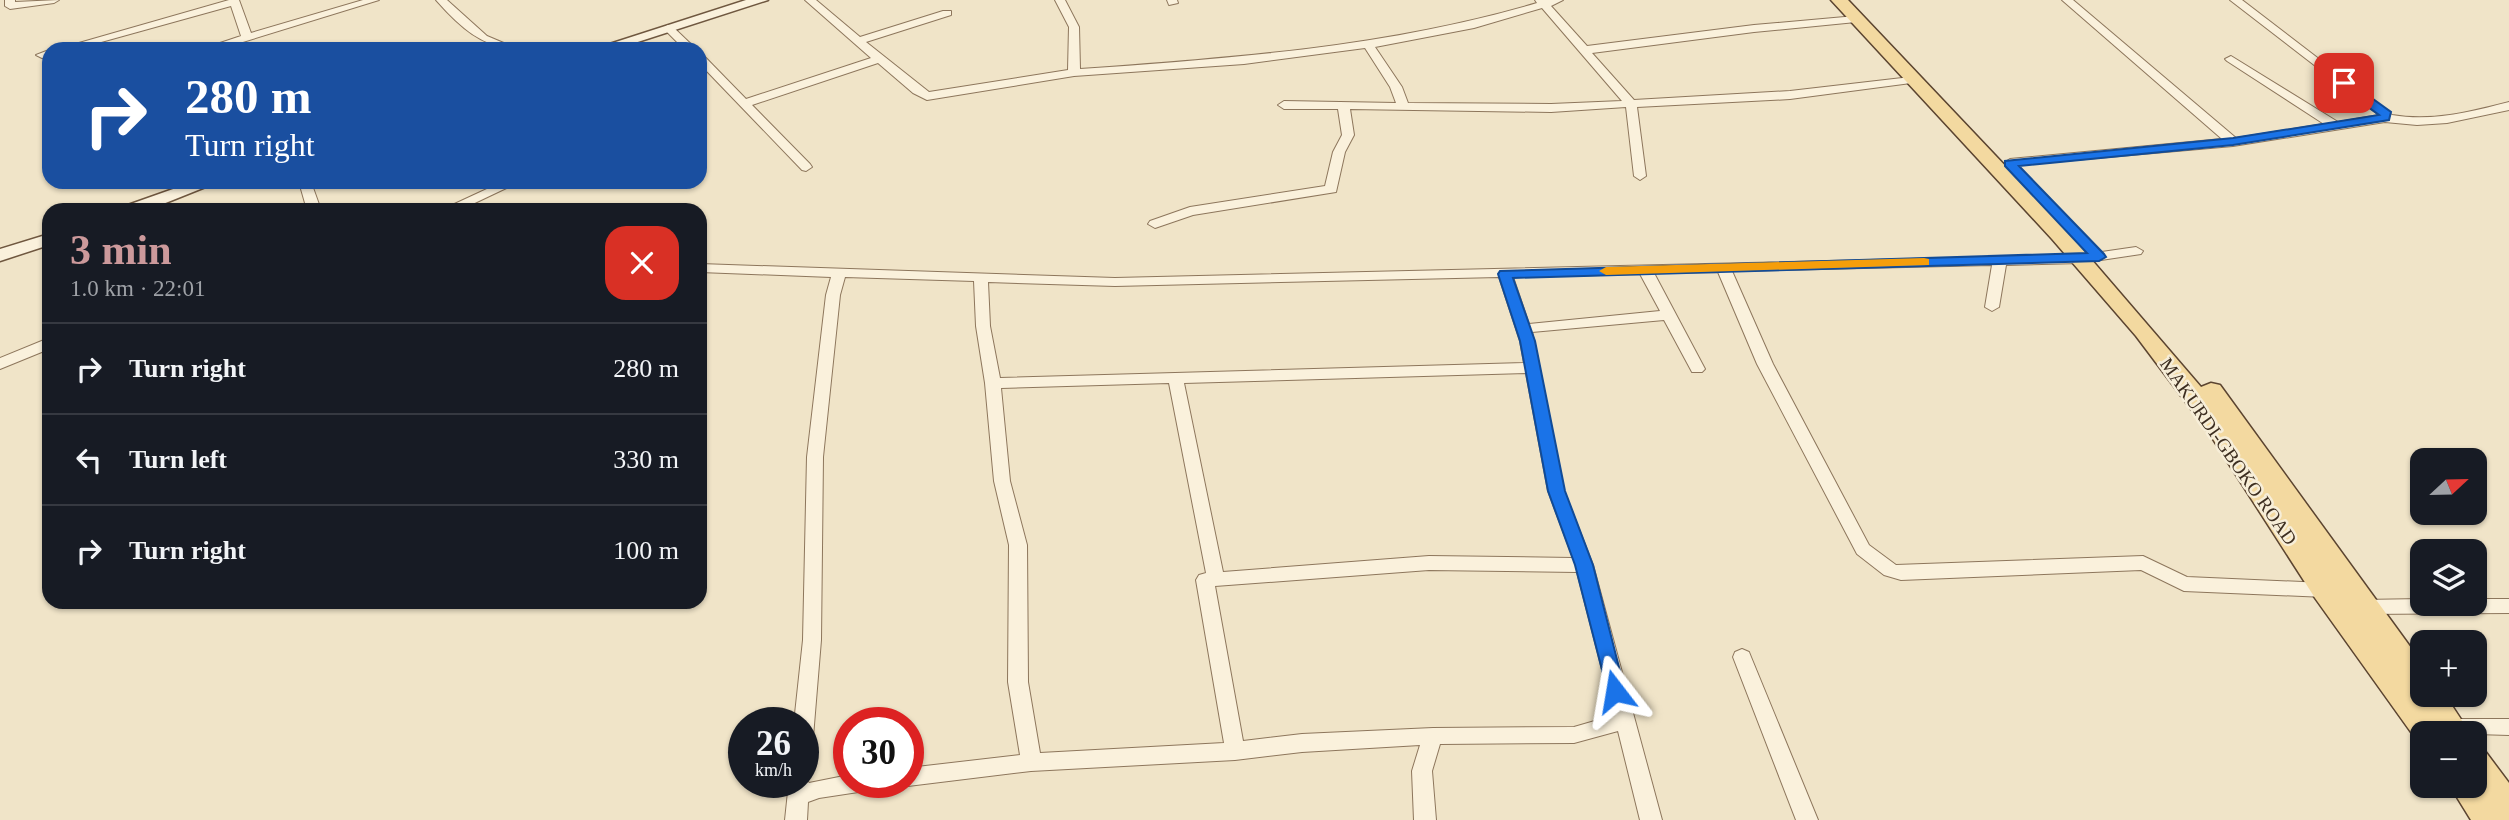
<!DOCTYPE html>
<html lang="en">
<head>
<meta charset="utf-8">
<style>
  :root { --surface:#171b24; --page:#20242c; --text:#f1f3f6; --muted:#9ea1a6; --line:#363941; --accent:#cc999b }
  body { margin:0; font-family:Georgia,serif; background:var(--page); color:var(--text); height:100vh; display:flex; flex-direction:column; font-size:26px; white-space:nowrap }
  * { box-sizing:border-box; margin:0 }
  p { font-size:23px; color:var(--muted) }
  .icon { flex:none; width:38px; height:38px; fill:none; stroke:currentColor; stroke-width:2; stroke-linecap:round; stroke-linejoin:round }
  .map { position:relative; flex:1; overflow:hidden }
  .details { position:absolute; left:42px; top:203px; width:665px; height:406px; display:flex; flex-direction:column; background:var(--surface); border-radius:21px; box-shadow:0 2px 5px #0004 }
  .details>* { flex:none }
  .banner { position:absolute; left:42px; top:42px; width:665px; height:147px; border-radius:21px; box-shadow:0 2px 5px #0004; background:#1a4fa0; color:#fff; overflow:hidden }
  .needle { width:46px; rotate:68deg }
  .tools { position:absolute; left:2410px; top:448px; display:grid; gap:14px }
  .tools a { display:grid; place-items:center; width:77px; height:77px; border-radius:14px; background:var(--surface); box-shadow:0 2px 5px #0004; font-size:35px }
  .speed { position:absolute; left:728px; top:707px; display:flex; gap:14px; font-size:35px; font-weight:700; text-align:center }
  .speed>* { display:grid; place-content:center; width:91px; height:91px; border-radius:50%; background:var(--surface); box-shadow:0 2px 5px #0004; line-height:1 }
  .speed small { font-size:18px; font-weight:400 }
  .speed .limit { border:10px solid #d22; background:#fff; color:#111 }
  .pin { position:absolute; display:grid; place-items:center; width:60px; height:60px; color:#fff; margin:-30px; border-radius:14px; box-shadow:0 4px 10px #0006 }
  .me { position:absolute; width:77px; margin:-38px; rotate:346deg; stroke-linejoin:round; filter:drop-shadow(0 0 5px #0008) }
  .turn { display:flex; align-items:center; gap:24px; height:147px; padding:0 28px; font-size:32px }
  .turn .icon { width:91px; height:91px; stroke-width:2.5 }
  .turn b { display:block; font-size:49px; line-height:60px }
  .round { display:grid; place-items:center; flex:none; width:74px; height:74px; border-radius:21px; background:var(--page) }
  .summary { display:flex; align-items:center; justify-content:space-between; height:119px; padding:0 28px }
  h1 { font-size:42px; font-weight:800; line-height:52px; color:var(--accent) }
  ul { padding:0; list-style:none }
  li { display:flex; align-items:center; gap:21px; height:91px; padding:0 28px; border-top:2px solid var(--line) }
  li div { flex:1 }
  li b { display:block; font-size:26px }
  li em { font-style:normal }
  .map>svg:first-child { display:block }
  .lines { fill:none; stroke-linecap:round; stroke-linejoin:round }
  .street-casing { stroke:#8d765c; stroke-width:2 }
  .secondary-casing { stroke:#6f573f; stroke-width:3 }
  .primary-casing { stroke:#5b4430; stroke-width:3 }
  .street { fill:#faf1dc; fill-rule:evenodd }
  .secondary { fill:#faf1dc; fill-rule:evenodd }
  .primary { fill:#f3d9a0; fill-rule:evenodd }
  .route { fill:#1a73e8; stroke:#114b97; stroke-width:2 }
  .slow { fill:#f59e0b }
  .labels { text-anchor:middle; stroke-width:5; stroke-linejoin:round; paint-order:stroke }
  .street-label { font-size:19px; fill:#3d2e20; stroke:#f7eed8 }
</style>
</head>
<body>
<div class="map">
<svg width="2509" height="820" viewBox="0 0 2509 820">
  <rect width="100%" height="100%" fill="#f0e4c8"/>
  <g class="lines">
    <g class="street-casing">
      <path id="street" d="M5,0H15V2L59,0L54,3L10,9L5,6Z
        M229,0H239L251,33L363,0H379L220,49H202L241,36L231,6L76,49H58Z
        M436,0H447L487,36L518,49C483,49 458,25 436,0Z
        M805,0H816L860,37L943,11H951V15L866,42L929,92L1068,70L1069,27L1055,0H1065L1079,27L1080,69C1234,58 1388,47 1537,3L1535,0H1563L1551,6L1587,46L1754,25L1856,16L1861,19L1856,22L1754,32L1592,53L1634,100L1790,91L1911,77L1917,80L1911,83L1790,99L1637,107L1646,176L1640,180L1634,176L1626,107L1551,112L1350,109L1354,135L1345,152L1336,192L1193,215L1155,228L1148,224L1150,221L1190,207L1325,186L1333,152L1342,135L1338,109H1284L1278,105L1284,101L1396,103L1390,87L1365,48L1244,64L1074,76L927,100L913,93L878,63L752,105L810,164L812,167L806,171L802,170L700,64V55L704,56L746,99L871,58ZM1542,8L1622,101L1551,104L1408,103L1402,87L1375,47L1474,28Z
        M1167,0H1177L1178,3L1169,5Z
        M2062,0H2073L2236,138L2324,124L2227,61L2225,59L2231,56L2338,122L2379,115L2230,0H2242L2392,115C2432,122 2470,112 2509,102V110L2447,123L2417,125L2385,122L2233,146L2006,166L2004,163L2010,159L2222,139Z
        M668,25L672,26L696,49H684L663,28Z
        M49,50V57L42,58L36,55Z
        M299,182H311L321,210H307Z
        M502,182H519L460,210H451L448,207Z
        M2136,247L2143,251L2141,254L2081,263L2006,265L1999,307L1992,311L1985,307L1992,265L1732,271L1773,364L1869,545L1896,565L2143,556L2187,577L2325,583L2331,585L2334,590L2331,595L2325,597L2184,591L2141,570L1901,580L1884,575L1857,554L1757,364L1718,272L1654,273L1705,369L1702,372H1692L1664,320L1532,332L1564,491L1593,565L1662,820H1640L1618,731L1574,743L1440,744L1432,771L1436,820H1414L1412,771L1420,745L1302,752L1235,760L1031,771L908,786L901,783L908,782V768L1020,755L1008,682L1009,545L994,481L985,383L976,326L974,281L845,277L840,295L823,457L821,640L813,737L810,743L803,745V723H794L803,640L807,457L826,295L831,277L700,272V264L1115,278L2081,255ZM1640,274L1660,311L1529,324L1513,277ZM1499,277L1520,341L1524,363L1000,378L990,326L988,282L1115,286ZM1526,373L1548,491L1573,558L1429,556L1223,572L1184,383ZM1169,383L1206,573L1199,575L1196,580L1224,743L1040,753L1028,682L1027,545L1010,481L1001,388ZM1429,570L1577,572L1613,712L1605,718L1574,727L1433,728L1302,734L1243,741L1215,586Z
        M49,338V349L0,369V358Z
        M2422,599V604H2474V599H2509V613L2362,614L2356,612L2353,607L2356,602L2362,600Z
        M1742,649L1749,652L1751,657L1818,820H1796L1733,657L1735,652Z
        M2450,719H2509V735L2443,733L2440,727L2443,721Z
        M803,775L809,783L849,775V782H875L872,788L865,791L819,798L808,802L807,820H785L789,782H803Z"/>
    </g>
    <g class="secondary-casing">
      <path id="secondary" d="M746,0H768L616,49H594Z
        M193,182H218L148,210H122L125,206Z
        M49,234V245L0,261V249Z"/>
    </g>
    <g class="primary-casing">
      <path id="primary" d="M1831,0H1848L2066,230L2201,387L2211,383L2220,385L2422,663V695H2445L2470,733H2422V744L2418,742L2315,598L2209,433L2136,336L2052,239Z
        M2474,748L2485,751L2509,783V820H2471L2450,786H2474Z"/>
    </g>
    <use href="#street" class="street"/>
    <use href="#secondary" class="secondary"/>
    <use href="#primary" class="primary"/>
  </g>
  <path class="route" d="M2339,81H2348L2391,112L2389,120L2233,145L2019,166L2104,254L2106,257L2099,261L1513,278L1535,341L1565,491L1593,565L1625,691L1622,697H1609L1575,565L1548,491L1520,341L1498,274L1500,271L2087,253L2005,166V161L2233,138L2379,115L2339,86Z"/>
  <path class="slow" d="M1924,258L1929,259V265L1606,275L1599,271L1606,267Z"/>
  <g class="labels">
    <g class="street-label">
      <text transform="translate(2229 451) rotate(55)" y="7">MAKURDI-GBOKO ROAD</text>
    </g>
  </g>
</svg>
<div class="tools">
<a><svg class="needle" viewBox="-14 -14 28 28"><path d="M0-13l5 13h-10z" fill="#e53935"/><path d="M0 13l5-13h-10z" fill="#9ea1a6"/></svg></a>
<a><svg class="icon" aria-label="layers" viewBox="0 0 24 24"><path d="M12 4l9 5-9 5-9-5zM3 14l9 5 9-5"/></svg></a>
<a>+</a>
<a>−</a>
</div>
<div class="speed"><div>26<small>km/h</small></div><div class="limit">30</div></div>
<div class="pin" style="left:2344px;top:83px;background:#d93025"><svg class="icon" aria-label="arrive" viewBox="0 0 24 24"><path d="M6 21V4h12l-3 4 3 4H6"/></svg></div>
<svg class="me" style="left:1615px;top:691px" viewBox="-20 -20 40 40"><path d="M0-17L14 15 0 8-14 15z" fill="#1a73e8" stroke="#fff" stroke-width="4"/></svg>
<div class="banner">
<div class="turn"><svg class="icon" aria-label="right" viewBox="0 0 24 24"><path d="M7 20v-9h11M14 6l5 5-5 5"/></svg><div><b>280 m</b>Turn right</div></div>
</div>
<section class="details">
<div class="summary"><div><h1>3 min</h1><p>1.0 km · 22:01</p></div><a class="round" style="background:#d93025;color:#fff"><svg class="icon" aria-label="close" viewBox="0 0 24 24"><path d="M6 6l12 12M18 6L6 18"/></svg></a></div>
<ul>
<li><svg class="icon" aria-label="right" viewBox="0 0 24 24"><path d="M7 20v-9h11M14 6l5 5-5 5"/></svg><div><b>Turn right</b></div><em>280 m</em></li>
<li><svg class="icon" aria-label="left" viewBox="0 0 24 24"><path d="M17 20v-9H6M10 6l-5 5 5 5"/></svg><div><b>Turn left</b></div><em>330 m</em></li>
<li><svg class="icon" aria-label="right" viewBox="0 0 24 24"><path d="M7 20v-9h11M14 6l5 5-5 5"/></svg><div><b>Turn right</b></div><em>100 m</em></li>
</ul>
</section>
</div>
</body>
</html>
